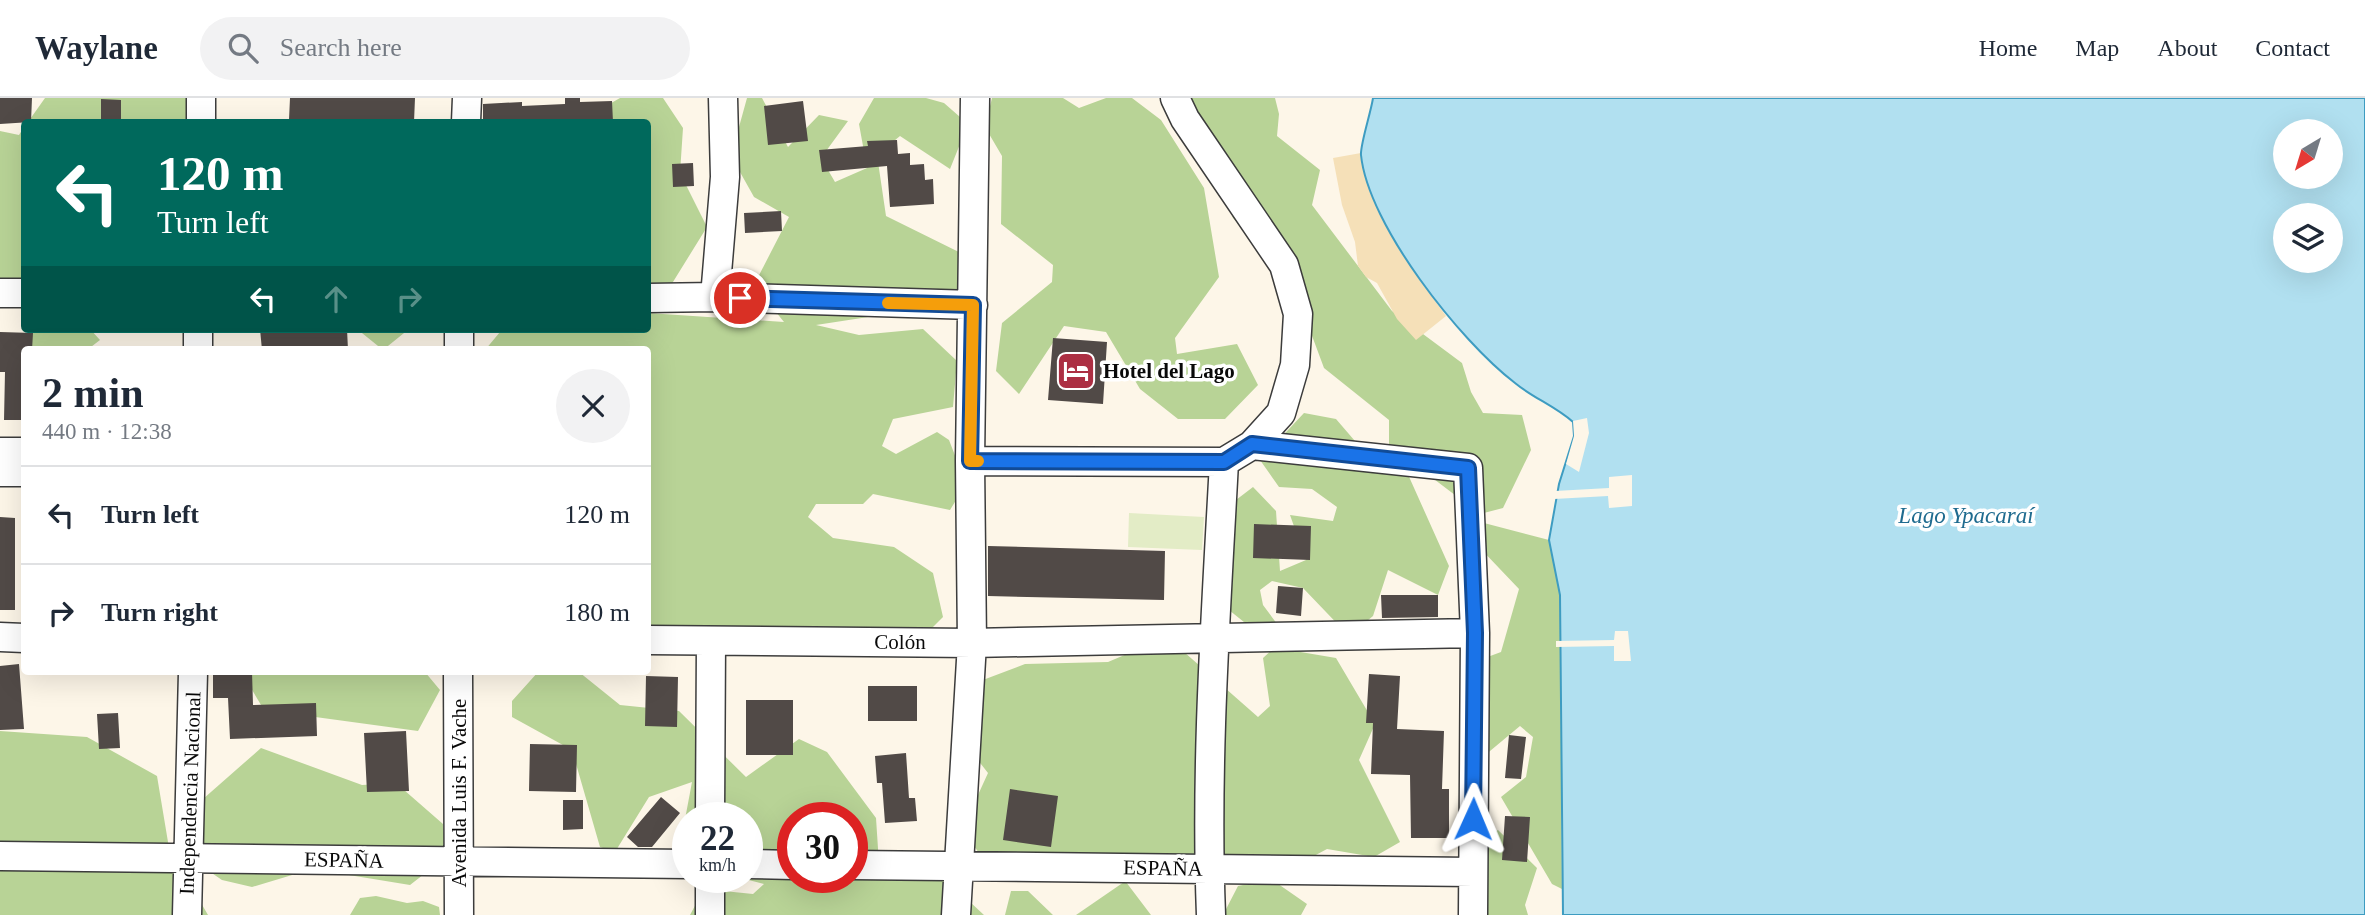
<!DOCTYPE html>
<html lang="en">
<head>
<meta charset="utf-8">
<style>
  :root { --surface:#fff; --page:#f2f2f3; --text:#1f2937; --muted:#747a83; --line:#e0e1e3 }
  body { margin:0; font-family:Georgia,serif; background:var(--page); color:var(--text); height:100vh; display:flex; flex-direction:column; font-size:26px; white-space:nowrap }
  * { box-sizing:border-box; margin:0 }
  p { font-size:23px; color:var(--muted) }
  .icon { flex:none; width:38px; height:38px; fill:none; stroke:currentColor; stroke-width:2; stroke-linecap:round; stroke-linejoin:round }
  .map { position:relative; flex:1; overflow:hidden }
  .details { position:absolute; left:21px; top:248px; width:630px; height:329px; display:flex; flex-direction:column; background:var(--surface); border-radius:7px; box-shadow:0 7px 28px #0002 }
  .details>* { flex:none }
  .hud { position:absolute; left:21px; top:21px; width:630px; height:214px; border-radius:7px; box-shadow:0 7px 28px #0002; background:#00695c; color:#fff; overflow:hidden }
  .needle { width:46px; rotate:218deg }
  .tools { position:absolute; left:2273px; top:21px; display:grid; gap:14px }
  .tools a { display:grid; place-items:center; width:70px; height:70px; border-radius:50%; background:var(--surface); box-shadow:0 7px 28px #0002; font-size:35px }
  .speed { position:absolute; left:672px; top:704px; display:flex; gap:14px; font-size:35px; font-weight:700; text-align:center }
  .speed>* { display:grid; place-content:center; width:91px; height:91px; border-radius:50%; background:var(--surface); box-shadow:0 7px 28px #0002; line-height:1 }
  .speed small { font-size:18px; font-weight:400 }
  .speed .limit { border:10px solid #d22; background:#fff; color:#111 }
  .pin { position:absolute; display:grid; place-items:center; width:60px; height:60px; color:#fff; margin:-30px; border:4px solid #fff; border-radius:50%; box-shadow:0 2px 7px #0007 }
  .me { position:absolute; width:77px; margin:-38px; rotate:1deg; stroke-linejoin:round; filter:drop-shadow(0 0 5px #0008) }
  .turn { display:flex; align-items:center; gap:24px; height:147px; padding:0 21px; font-size:32px }
  .turn .icon { width:91px; height:91px; stroke-width:2.5 }
  .turn b { display:block; font-size:49px; line-height:60px }
  .lanes { display:flex; align-items:center; height:66px; padding:0 21px; background:#0003; justify-content:center; gap:35px; direction:ltr }
  .lanes .off { opacity:.35 }
  .round { display:grid; place-items:center; flex:none; width:74px; height:74px; border-radius:37px; background:var(--page) }
  .headline { display:flex; align-items:center; justify-content:space-between; height:119px; padding:0 21px }
  h1 { font-size:42px; font-weight:700; line-height:52px }
  ul { padding:0; list-style:none }
  li { display:flex; align-items:center; gap:21px; height:98px; padding:0 21px; border-top:2px solid var(--line) }
  li div { flex:1 }
  li b { display:block; font-size:26px }
  li em { font-style:normal }
  header { display:flex; align-items:center; gap:42px; box-sizing:border-box; height:98px; padding:0 35px; background:var(--surface); border-bottom:2px solid var(--line) }
  header strong { font-size:33px }
  nav { display:flex; gap:38px; margin-inline-start:auto; font-size:24px }
  .search { width:490px; height:63px; background:var(--page); display:flex; align-items:center; gap:18px; box-sizing:border-box; padding:0 24px; border-radius:38px; color:var(--muted); font-size:26px }
  .map>svg:first-child { display:block }
  .forest { fill:#b8d396; fill-rule:evenodd }
  .sand { fill:#f5e0b8 }
  .pitch { fill:#e3ecc6 }
  .water { fill:#b1e0f0; stroke:#3e9cc1; stroke-width:2; fill-rule:evenodd }
  .pier { fill:#fdf6e8 }
  .building { fill:#514a47 }
  .lines { fill:none; stroke-linecap:round; stroke-linejoin:round }
  .minor-casing { stroke:#3c3c3c; stroke-width:31 }
  .minor { stroke:#fff; stroke-width:28 }
  .route-casing { stroke:#114b97; stroke-width:18 }
  .route { stroke:#1a73e8; stroke-width:12 }
  .slow { stroke:#f59e0b; stroke-width:12 }
  .labels { text-anchor:middle; stroke-width:7; stroke-linejoin:round; paint-order:stroke }
  .poi-label { font-size:21px; font-weight:bold; fill:#090909; stroke:#fff; text-anchor:start }
  .street-label { font-size:21px; fill:#090909; stroke:#fff }
  .water-label { font-size:23px; font-style:italic; fill:#1f6b8f; stroke:#fff }
</style>
</head>
<body>
<header>
<strong>Waylane</strong>
<div class="search"><svg class="icon" aria-label="search" viewBox="0 0 24 24"><circle cx="10" cy="10" r="6"/><path d="M15 15l6 6"/></svg>Search here</div>
<nav><a>Home</a><a>Map</a><a>About</a><a>Contact</a></nav>
</header>
<div class="map">
<svg width="2365" height="817" viewBox="0 0 2365 817">
  <rect width="100%" height="100%" fill="#fdf6e8"/>
  <path class="forest" d="M45,0H193L194,24H28Z
    M620,0H663L683,30L680,75L707,129L668,192L648,198V24H578Z
    M747,0H762L788,49L819,17L848,23L821,60L835,84L867,70L859,26L874,0H926L944,5L968,26L950,71L900,38L877,57L886,118L971,160L953,206L816,227L859,237L923,231L957,263L953,309L893,321L882,348L896,356L937,334L949,342L966,386L950,412L873,396L863,406H816L808,419L833,440L894,449L933,475L943,519L921,541L868,559L755,539L648,538V252H485L500,234L518,231H648V215L784,224L754,187L789,119L754,99L731,58Z
    M992,0H1063L1079,10L1106,0H1132L1161,22L1204,90L1219,179L1175,240L1177,256L1237,246L1258,287L1225,321H1178L1140,291L1106,234L1064,228L1019,296L996,273L1002,225L1052,184L1053,167L1001,126L1002,58L985,29Z
    M1182,0H1275L1279,16L1277,38L1320,72L1312,107L1392,213L1462,265L1471,294L1483,315L1522,317L1531,352L1503,410L1480,416L1389,347V322L1324,270L1292,184L1233,120Z
    M24,29V197L0,185V33L19,37Z
    M33,231H90L100,242L87,252H25Z
    M357,231H409L383,252Z
    M1304,315L1336,321L1367,357L1406,372L1449,468L1438,497L1388,472L1373,518L1349,538L1303,490L1272,483L1260,492L1263,507L1289,542L1277,550L1336,560L1375,626L1359,662L1400,744L1374,759L1327,751L1271,781L1307,806L1301,817H1223L1238,788L1268,782L1126,784L1151,817H1076L1124,784L982,759L962,732L988,675L959,638L967,588L1025,566L1108,564L1167,539L1258,619L1270,608L1263,560L1275,549L1224,508L1219,415L1253,389L1276,413L1280,473L1306,462L1290,417L1333,423L1337,409L1312,391L1279,389L1260,362Z
    M1484,425L1549,442L1560,497L1562,791L1552,786L1501,699L1526,679L1533,639L1520,628L1484,658L1459,617L1466,567L1501,554L1519,491L1479,449Z
    M246,574H425L440,592L418,633L264,612L245,580Z
    M538,574H579L620,607L679,613L746,679L799,641L827,654L876,720L880,781L941,777L984,817H690L704,791L753,796L764,786L737,779H747V719H688V756L680,748L692,684L649,699L615,754L600,749L572,652L512,619V603ZM793,719H852V779H793Z
    M0,633L87,639L157,678L169,750L208,817H0Z
    M261,650L362,687L396,685L443,726L446,759L410,787L312,771L252,789L222,782L188,759L203,701Z
    M1498,732L1537,770L1525,807L1528,817H1486L1479,744Z
    M1011,793H1028L1053,817H1005Z
    M376,798L407,805L423,803L439,809L440,817H350L360,800Z"/>
  <path class="sand" d="M1361,55L1369,92L1419,181L1446,218L1416,242L1397,221L1377,185L1366,179L1358,168L1355,144L1342,107L1333,60Z"/>
  <path class="pitch" d="M1129,415L1204,419L1202,452L1128,449Z"/>
  <path class="water" d="M1373,0H2365V817H1563L1560,497L1549,442L1559,386L1574,338L1573,324C1555,308 1533,300 1515,285C1460,243 1368,127 1361,57C1360,47 1371,14 1373,0ZM2286,33H2331V79H2286ZM2286,117H2331V163H2286Z"/>
  <path class="pier" d="M1587,320L1589,335L1579,374L1566,366L1574,338L1573,323Z
    M1632,377V408L1609,410L1608,398L1554,401L1555,393L1609,390V379Z
    M1615,533H1628L1631,563H1614V548L1556,549V543L1614,542Z"/>
  <path class="building" d="M0,0H32L31,24L0,26Z
    M290,0H415L414,24L289,22Z
    M565,0H580V4L612,3L613,24H483V6L522,4V8L565,6Z
    M101,1L121,2V24H101Z
    M803,3L808,43L768,47L764,8Z
    M897,42L898,56L910,55V67L924,66L925,82L933,81L934,106L890,109L887,68L822,74L819,52L868,48L867,43Z
    M693,65L694,88L673,89L672,66Z
    M781,113L782,133L745,135L744,115Z
    M260,231H347L348,252H262Z
    M0,234L33,235L32,252H24V322H4L5,274H0Z
    M1053,240L1107,244L1103,306L1048,302Z
    M0,419L15,420V512H0Z
    M1254,426L1311,428L1310,462L1253,460Z
    M988,448L1165,453L1164,502L988,498Z
    M1278,488L1303,490L1301,518L1276,515Z
    M1381,497H1438V519L1382,520Z
    M19,566L24,631L0,632V568Z
    M213,574H252L253,607L316,605L317,638L230,641L228,600H213Z
    M1369,576L1400,578L1397,631L1444,633L1442,691H1449V740H1411L1410,677L1371,676L1373,625H1366Z
    M646,578L678,579L677,629L645,628Z
    M868,588H917V623H868Z
    M746,602H793V657H746Z
    M118,615L120,650L99,651L97,616Z
    M406,633L409,693L367,694L364,635Z
    M1509,637L1526,639L1521,681L1505,680Z
    M530,646L577,647L576,694L529,693Z
    M906,655L909,700H915L917,723L885,725L882,685H877L875,658Z
    M1010,691L1058,698L1051,749L1003,742Z
    M661,699L680,715L652,749H638L627,739Z
    M563,702H583V731L563,732Z
    M1505,718L1530,719L1527,764L1502,762Z"/>
  <g class="lines">
    <g class="minor-casing">
      <path id="minor" d="M201,24V0
        M466,24L467,0
        M0,195H24
        M715,199L725,79L723,0
        M648,200L715,199L973,207
        M198,231V252
        M459,252V231
        M1252,347L1468,370L1475,535L1473,817
        M0,354H24
        M970,363L1224,364L1252,347L1281,315L1295,267L1298,216L1284,167L1185,21L1175,0
        M0,374H24
        M0,539L24,540
        M648,542L972,545L970,363L975,0
        M458,574L459,817
        M710,719L711,543
        M0,758L688,766
        M747,766L793,767
        M852,767L1473,774
        M187,817L193,574
        M710,817V779
        M956,817L972,545L1475,535
        M1211,817C1205,667 1216,515 1224,364"/>
    </g>
    <use href="#minor" class="minor"/>
  </g>
  <g class="lines">
    <g class="route-casing">
      <path id="route" d="M740,200L973,207L970,363L1224,364L1252,346L1468,370L1475,535L1473,721"/>
    </g>
    <use href="#route" class="route"/>
    <path class="slow" d="M888,205L973,207L970,363H978"/>
  </g>
  <defs>
    <g id="hotel-square" transform="scale(2.0125)"><rect x="-9" y="-9" width="18" height="18" rx="4" fill="#ac2f43" stroke="#fff"/><path d="M-6-4.5h1.5V1H6V5H4.5V3h-9V5H-6ZM-4 0a1.8 1.8 0 1 1 3.6 0ZM.5 0V-2.5h3Q6-2.5 6 0Z" fill="#fff"/></g>
  </defs>
  <g fill-rule="evenodd">
    <use href="#hotel-square" x="1076" y="273"/>
  </g>
  <g class="labels">
    <g class="poi-label">
      <text x="1103" y="280">Hotel del Lago</text>
    </g>
    <g class="street-label">
      <text x="900" y="551">Colón</text>
      <text transform="translate(190 695) rotate(-88)" y="7">Independencia Nacional</text>
      <text transform="translate(459 695) rotate(-90)" y="7">Avenida Luis F. Vache</text>
      <text transform="translate(344 762) rotate(1)" y="7">ESPAÑA</text>
      <text transform="translate(1163 770) rotate(1)" y="7">ESPAÑA</text>
    </g>
    <g class="water-label">
      <text x="1966" y="425">Lago Ypacaraí</text>
    </g>
  </g>
</svg>
<div class="tools">
<a><svg class="needle" viewBox="-14 -14 28 28"><path d="M0-13l5 13h-10z" fill="#e53935"/><path d="M0 13l5-13h-10z" fill="#747a83"/></svg></a>
<a><svg class="icon" aria-label="layers" viewBox="0 0 24 24"><path d="M12 4l9 5-9 5-9-5zM3 14l9 5 9-5"/></svg></a>
</div>
<div class="speed"><div>22<small>km/h</small></div><div class="limit">30</div></div>
<div class="pin" style="left:740px;top:200px;background:#d93025"><svg class="icon" aria-label="arrive" viewBox="0 0 24 24"><path d="M6 21V4h12l-3 4 3 4H6"/></svg></div>
<svg class="me" style="left:1473px;top:721px" viewBox="-20 -20 40 40"><path d="M0-17L14 15 0 8-14 15z" fill="#1a73e8" stroke="#fff" stroke-width="4"/></svg>
<div class="hud">
<div class="turn"><svg class="icon" aria-label="left" viewBox="0 0 24 24"><path d="M17 20v-9H6M10 6l-5 5 5 5"/></svg><div><b>120 m</b>Turn left</div></div>
<div class="lanes"><svg class="icon" aria-label="left" viewBox="0 0 24 24"><path d="M17 20v-9H6M10 6l-5 5 5 5"/></svg><svg class="icon off" aria-label="ahead" viewBox="0 0 24 24"><path d="M12 20V5M6 11l6-6 6 6"/></svg><svg class="icon off" aria-label="right" viewBox="0 0 24 24"><path d="M7 20v-9h11M14 6l5 5-5 5"/></svg></div>
</div>
<section class="details">
<div class="headline"><div><h1>2 min</h1><p>440 m · 12:38</p></div><a class="round"><svg class="icon" aria-label="close" viewBox="0 0 24 24"><path d="M6 6l12 12M18 6L6 18"/></svg></a></div>
<ul>
<li><svg class="icon" aria-label="left" viewBox="0 0 24 24"><path d="M17 20v-9H6M10 6l-5 5 5 5"/></svg><div><b>Turn left</b></div><em>120 m</em></li>
<li><svg class="icon" aria-label="right" viewBox="0 0 24 24"><path d="M7 20v-9h11M14 6l5 5-5 5"/></svg><div><b>Turn right</b></div><em>180 m</em></li>
</ul>
</section>
</div>
</body>
</html>
